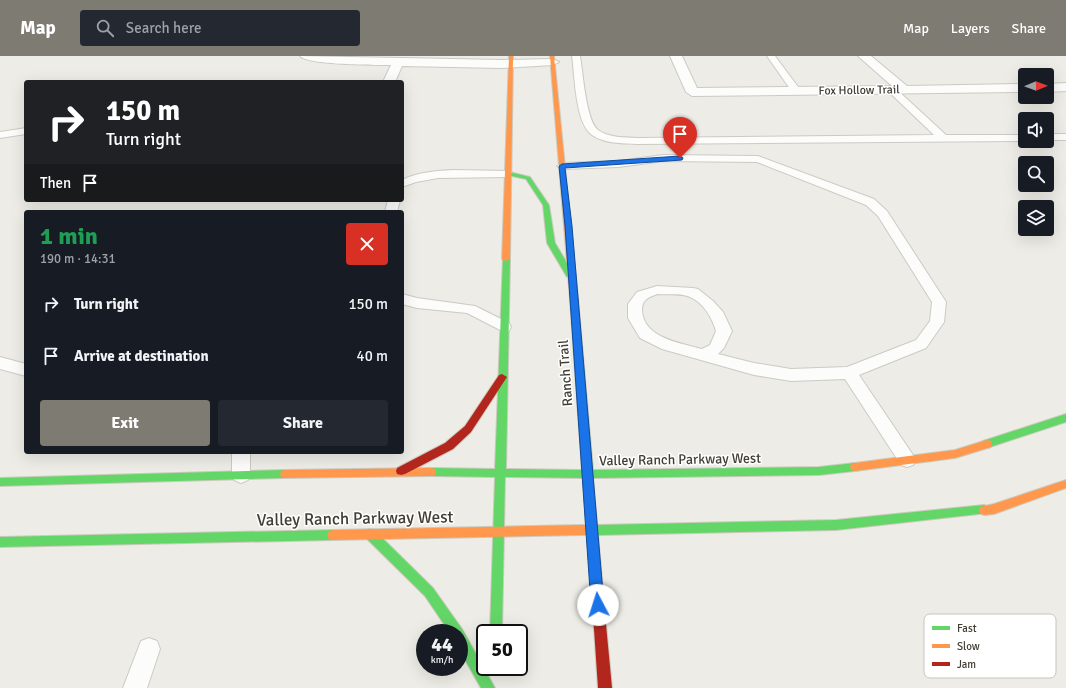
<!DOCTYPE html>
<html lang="en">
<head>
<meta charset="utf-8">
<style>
  :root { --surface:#171b24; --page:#242831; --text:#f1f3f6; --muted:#9ea1a6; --accent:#7e7b72 }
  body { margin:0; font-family:Signika,sans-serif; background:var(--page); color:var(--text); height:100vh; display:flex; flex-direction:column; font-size:15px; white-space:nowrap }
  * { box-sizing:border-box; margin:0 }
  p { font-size:13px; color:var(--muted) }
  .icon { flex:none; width:22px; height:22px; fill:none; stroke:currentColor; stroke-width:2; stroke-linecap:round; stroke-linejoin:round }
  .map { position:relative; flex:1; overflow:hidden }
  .panel { position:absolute; left:24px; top:154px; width:380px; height:244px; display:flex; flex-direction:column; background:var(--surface); border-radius:4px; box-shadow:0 4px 16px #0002 }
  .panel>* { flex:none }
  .top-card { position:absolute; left:24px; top:24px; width:380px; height:122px; border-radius:4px; box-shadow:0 4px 16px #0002; background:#202124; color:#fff; overflow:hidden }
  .needle { width:26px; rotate:89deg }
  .tools { position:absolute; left:1018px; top:12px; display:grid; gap:8px }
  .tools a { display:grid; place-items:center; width:36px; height:36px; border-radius:4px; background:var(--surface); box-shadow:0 4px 16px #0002; font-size:20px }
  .speed { position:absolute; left:416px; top:568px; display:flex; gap:8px; font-size:20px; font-weight:700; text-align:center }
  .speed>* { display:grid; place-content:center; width:52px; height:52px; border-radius:50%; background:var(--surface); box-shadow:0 4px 16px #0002; line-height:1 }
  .speed small { font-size:10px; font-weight:400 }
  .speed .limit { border:2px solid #111; border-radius:6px; background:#fff; color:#111 }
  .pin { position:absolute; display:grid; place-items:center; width:34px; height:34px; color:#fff; margin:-41px -17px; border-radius:50% 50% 50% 0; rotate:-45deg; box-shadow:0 0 4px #0007 }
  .pin .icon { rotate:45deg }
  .me { position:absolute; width:44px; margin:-22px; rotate:355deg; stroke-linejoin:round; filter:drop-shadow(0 0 3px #0008) }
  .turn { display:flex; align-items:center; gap:14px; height:84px; padding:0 16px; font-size:18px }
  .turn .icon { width:52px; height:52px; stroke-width:2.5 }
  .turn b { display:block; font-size:28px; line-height:34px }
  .then { display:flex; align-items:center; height:38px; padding:0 16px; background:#0003; gap:8px; font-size:15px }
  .round { display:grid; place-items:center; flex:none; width:42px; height:42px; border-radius:4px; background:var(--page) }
  .headline { display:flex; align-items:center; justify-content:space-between; height:68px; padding:0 16px }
  h1 { font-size:24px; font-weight:700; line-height:30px; color:#1e9e55 }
  .action { display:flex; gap:8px; margin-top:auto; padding:8px 16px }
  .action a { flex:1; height:46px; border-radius:4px; background:var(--accent); color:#fff; font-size:16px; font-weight:700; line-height:46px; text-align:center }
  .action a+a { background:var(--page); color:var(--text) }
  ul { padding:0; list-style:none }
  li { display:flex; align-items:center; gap:12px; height:52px; padding:0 16px }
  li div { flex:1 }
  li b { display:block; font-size:15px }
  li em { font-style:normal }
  header { display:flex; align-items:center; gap:24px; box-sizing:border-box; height:56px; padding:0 20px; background:var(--accent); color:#fff }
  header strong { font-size:19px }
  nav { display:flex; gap:22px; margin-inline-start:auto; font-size:14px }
  .search { width:280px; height:36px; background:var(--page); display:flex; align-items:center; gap:10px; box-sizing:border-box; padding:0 14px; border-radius:4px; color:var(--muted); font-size:15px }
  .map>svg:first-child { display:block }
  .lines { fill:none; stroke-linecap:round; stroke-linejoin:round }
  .lane-casing { stroke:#cbcac4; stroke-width:2 }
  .street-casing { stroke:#cbcac4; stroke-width:2 }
  .fast-casing { stroke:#cccabd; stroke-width:2 }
  .slow-casing { stroke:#cccabd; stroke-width:2 }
  .jam-casing { stroke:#cccabd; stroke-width:2 }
  .lane { fill:#fcfcfb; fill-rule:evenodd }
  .street { fill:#fcfcfb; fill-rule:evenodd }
  .fast { fill:#63d668; fill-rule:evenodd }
  .slow { fill:#ff974d; fill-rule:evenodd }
  .jam { fill:#b3261e; fill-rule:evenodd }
  .route { fill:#1a73e8; stroke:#114b97 }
  .labels { text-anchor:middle; stroke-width:3; stroke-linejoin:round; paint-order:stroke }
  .far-street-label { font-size:12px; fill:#423e33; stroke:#fff }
  .street-label { font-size:14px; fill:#423e33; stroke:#fff }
  .near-street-label { font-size:17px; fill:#423e33; stroke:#fff }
  .key { fill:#fff; stroke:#c6c5c2; stroke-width:1 }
  .key-label { font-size:11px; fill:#423e33 }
</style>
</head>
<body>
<header>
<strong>Map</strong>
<div class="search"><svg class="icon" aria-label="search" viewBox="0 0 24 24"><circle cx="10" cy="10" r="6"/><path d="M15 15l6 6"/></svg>Search here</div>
<nav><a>Map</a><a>Layers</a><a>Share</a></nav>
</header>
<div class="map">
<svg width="1066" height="632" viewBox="0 0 1066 632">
  <rect width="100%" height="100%" fill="#edece6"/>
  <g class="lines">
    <g class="lane-casing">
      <path id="lane" d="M572,0H580C583,17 586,65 598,74C609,82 624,81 637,82L934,79L889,36L887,34L892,31L895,32L946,79H1025V85L637,88C622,87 605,88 592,79C575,67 575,20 572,0Z
        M767,0H775L801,35L799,37H793Z
        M26,72V78L0,82V76Z
        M1047,78H1066V84H1047Z
        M664,99L758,100L874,143L887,155L946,246L944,266L926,292L859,319L913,399L916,404L913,409L907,411L901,409L845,323L791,325L754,319L662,293L640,282L628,262V248L637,236L657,230L693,232L698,233L713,245L723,256L732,275L724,292L718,298L754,307L791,313L847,311L916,284L930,265L932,246L878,160L866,149L757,106L664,105L618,111L562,113L557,110L562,107L618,105ZM658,238C667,239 682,237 690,241C704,247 712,262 716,275L710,289L702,293C680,287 643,282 642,254C642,243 649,241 658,238Z
        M453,114L509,115L515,118L509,121L438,122L416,126L402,131V124C418,116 436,115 453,114Z
        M388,144H400L397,156H385Z
        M402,238L417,242L475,250L509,267L511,271L509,275L504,276L467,257L417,252L402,248Z
        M0,301L26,308V320L0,313Z
        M232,396H250V419L248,424L241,427L234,424L232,419Z
        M149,582L157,585L160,593L147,632H123L141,585Z"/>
    </g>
    <g class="street-casing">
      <path id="street" d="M300,0L502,4L553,3L559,6L553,9L502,12L402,10L395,26H383L391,9C376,9 307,9 300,0Z
        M670,0H682L697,32L892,30L858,0H871L907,30L1025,28V36L692,40L686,36Z
        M1066,27V35L1047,36V28Z"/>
    </g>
    <g class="fast-casing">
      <path id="fast" d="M509,116L530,121L549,149L555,187L574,219L573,221H567L547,187L543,149L526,123L507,119L506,118Z
        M503,201H506L510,203L506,413L582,414L570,243L574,240L578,243L593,414L819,411L855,407L859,408L860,411L859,414L855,415L819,419L593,422L597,469L836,464L984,449L988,451L989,454L988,457L836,474L598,479L605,558L603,562L599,564L595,562L593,558L587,479L579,478L577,474L579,470L586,469L583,422L505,421L502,577H490L495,421L431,420L427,419L426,416L427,413L431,412L495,413Z
        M1066,358V366L987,392L983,391L982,388L983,385Z
        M285,414L289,415L290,418L289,421L285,422L0,430V422Z
        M370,473L374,474L433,532L462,573L495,632H481L459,593V577H450L425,540L366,482L364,478L366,474Z
        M333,474L337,475L339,479L337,483L333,484L0,491V481Z"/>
    </g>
    <g class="slow-casing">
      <path id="slow" d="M509,0H513L510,203L506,205L502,203Z
        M550,0H554L578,243L574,246L570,243Z
        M987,384L991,385L992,388L991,391L955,402L855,415L851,414L850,411L851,408L855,407L955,394Z
        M431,412L435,413L436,416L435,419L431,420L285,422L281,421L280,418L281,415L285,414Z
        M1066,424V432L994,458L984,459L980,457L979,454L980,451L994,448Z
        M583,469L587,470L589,474L587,478L583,479L333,484L329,483L327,479L329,475L333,474Z"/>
    </g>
    <g class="jam-casing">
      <path id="jam" d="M502,318L507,321L471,376L453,393L405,418L401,419L397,418L396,415L397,412L445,387L465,370L499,319Z
        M599,552L603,554L605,558L612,632H598L593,558L595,554Z"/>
    </g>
    <use href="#lane" class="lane"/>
    <use href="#street" class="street"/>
    <use href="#fast" class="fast"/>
    <use href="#slow" class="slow"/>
    <use href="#jam" class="jam"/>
  </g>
  <path class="route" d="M680,100L683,102L682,104L565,112L572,170L604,549L602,553L598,555L593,553L591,549L565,170L559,110L562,108Z"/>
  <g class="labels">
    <g class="far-street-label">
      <text transform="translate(859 34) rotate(-1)" y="4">Fox Hollow Trail</text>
    </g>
    <g class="street-label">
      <text transform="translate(565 317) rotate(-94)" y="5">Ranch Trail</text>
      <text transform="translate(680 403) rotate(-1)" y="5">Valley Ranch Parkway West</text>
    </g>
    <g class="near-street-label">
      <text transform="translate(355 462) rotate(-1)" y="6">Valley Ranch Parkway West</text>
    </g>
  </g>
  <rect x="924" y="558" width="132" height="64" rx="6" class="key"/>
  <rect x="932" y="570" width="18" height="4" fill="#63d668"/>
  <rect x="932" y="588" width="18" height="4" fill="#ff974d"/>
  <rect x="932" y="606" width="18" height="4" fill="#b3261e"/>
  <g class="key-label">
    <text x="957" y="576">Fast</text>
    <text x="957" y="594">Slow</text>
    <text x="957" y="612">Jam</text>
  </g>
</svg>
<div class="tools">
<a><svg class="needle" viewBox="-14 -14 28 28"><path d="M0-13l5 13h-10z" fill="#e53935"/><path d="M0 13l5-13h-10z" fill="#9ea1a6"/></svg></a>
<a><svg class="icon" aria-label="sound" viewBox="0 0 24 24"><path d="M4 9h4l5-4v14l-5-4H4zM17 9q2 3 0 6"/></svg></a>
<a><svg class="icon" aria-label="search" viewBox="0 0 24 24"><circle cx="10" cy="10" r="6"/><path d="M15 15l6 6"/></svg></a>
<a><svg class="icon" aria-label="layers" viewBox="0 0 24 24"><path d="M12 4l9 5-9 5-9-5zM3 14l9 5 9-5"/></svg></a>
</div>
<div class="speed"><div>44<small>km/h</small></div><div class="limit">50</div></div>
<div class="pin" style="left:680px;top:102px;background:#d93025"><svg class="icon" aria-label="arrive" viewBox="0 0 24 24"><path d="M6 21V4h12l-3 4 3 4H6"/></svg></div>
<svg class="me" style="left:598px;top:549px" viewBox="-20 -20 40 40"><circle r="19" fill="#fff"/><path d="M0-13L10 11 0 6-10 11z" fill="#1a73e8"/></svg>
<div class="top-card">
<div class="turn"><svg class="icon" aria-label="right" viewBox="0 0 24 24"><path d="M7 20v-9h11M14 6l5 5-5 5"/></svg><div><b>150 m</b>Turn right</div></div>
<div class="then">Then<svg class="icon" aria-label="arrive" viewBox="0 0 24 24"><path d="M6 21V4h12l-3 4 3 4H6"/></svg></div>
</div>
<section class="panel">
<div class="headline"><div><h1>1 min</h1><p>190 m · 14:31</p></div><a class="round" style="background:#d93025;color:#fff"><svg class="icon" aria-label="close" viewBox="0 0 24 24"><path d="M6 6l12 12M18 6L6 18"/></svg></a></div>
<ul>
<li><svg class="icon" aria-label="right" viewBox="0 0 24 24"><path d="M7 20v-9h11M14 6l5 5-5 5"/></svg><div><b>Turn right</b></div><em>150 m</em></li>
<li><svg class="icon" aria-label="arrive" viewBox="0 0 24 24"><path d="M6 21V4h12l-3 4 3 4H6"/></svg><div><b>Arrive at destination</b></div><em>40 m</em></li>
</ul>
<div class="action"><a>Exit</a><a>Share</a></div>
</section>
</div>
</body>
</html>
